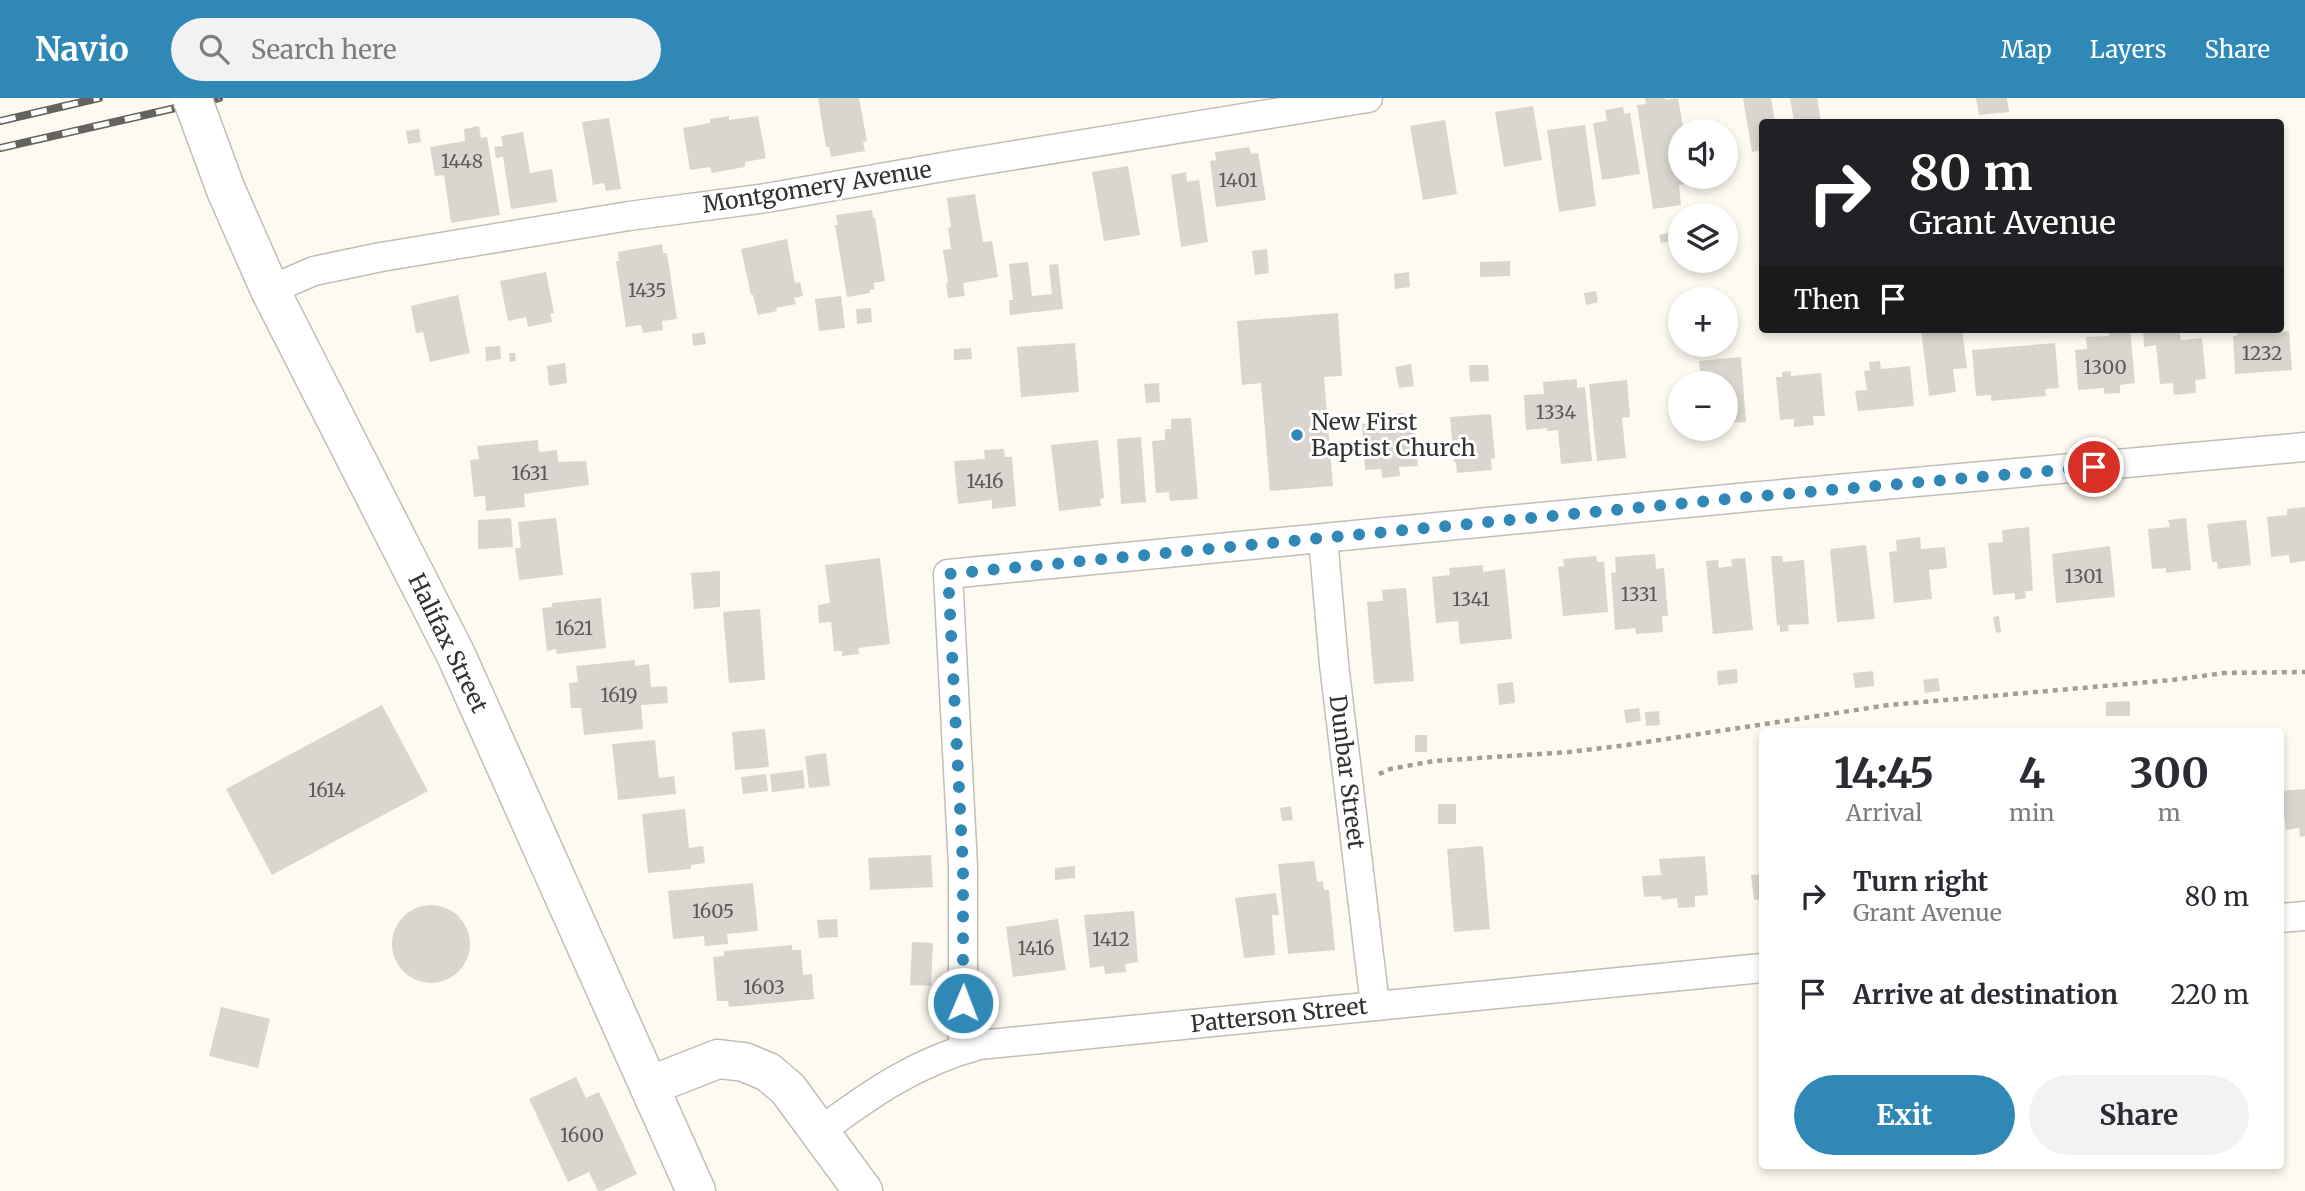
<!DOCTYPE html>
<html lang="en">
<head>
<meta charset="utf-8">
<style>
  :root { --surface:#fff; --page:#f2f2f3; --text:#2b2b33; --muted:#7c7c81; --accent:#2f88b6 }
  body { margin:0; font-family:Merriweather,serif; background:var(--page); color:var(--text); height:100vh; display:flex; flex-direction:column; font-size:26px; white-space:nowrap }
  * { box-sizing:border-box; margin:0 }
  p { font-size:23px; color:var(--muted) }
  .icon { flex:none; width:38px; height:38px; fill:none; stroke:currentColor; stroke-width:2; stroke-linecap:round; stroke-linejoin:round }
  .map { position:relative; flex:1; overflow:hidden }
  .panel { position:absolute; left:1759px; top:630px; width:525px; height:441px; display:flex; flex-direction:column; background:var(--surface); border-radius:7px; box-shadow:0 4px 10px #0003 }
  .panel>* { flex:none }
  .hud { position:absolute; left:1759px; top:21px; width:525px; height:214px; border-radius:7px; box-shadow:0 4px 10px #0003; background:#202124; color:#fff; overflow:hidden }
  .tools { position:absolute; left:1668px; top:21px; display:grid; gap:14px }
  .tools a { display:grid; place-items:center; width:70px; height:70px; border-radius:50%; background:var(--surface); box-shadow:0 4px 10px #0003; font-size:35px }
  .pin { position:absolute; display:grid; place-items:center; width:60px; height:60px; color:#fff; margin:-30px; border:4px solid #fff; border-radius:50%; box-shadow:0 2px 7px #0007 }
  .me { position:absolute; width:77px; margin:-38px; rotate:1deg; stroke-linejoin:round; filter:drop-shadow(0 0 5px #0008) }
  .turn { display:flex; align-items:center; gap:24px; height:147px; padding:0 35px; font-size:32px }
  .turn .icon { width:91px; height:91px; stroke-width:2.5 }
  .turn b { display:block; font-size:49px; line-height:60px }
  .then { display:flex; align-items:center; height:66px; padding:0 35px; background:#0003; gap:14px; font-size:26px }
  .eta { display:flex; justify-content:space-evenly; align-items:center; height:119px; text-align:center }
  .eta b { font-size:42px; font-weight:700; line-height:49px }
  .primary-button { display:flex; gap:14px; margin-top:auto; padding:14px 35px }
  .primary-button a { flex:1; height:80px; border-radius:42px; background:var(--accent); color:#fff; font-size:28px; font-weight:700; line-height:80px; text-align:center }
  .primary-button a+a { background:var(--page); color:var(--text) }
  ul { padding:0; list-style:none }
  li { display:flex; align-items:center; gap:21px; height:98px; padding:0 35px }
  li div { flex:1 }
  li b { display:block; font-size:26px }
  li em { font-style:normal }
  header { display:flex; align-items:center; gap:42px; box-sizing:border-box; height:98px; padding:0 35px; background:var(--accent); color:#fff }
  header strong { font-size:33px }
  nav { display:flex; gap:38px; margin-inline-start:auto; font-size:24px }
  .search { width:490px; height:63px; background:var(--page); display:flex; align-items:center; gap:18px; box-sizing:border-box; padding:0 24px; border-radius:38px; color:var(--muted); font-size:26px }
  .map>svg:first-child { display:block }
  .building { fill:#dad6cf }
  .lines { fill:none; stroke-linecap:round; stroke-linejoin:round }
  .street-casing { stroke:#c2beb6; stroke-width:31 }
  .secondary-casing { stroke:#c2beb6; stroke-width:41 }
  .path { stroke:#a09e98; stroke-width:4.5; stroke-dasharray:5 5; stroke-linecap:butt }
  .street { stroke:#fff; stroke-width:28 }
  .secondary { stroke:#fff; stroke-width:38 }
  .rail-casing { stroke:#64635e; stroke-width:8 }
  .rail { stroke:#fff; stroke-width:5; stroke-dasharray:16; stroke-linecap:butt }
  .secondary-bridge-casing { stroke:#c2beb6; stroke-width:41; stroke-linecap:butt }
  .secondary-bridge { stroke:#fff; stroke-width:38 }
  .route { stroke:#2f88b6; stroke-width:12; stroke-dasharray:0 21.6 }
  .poi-dot { fill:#2f88b6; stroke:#fff; stroke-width:2.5 }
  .labels { text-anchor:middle; stroke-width:6; stroke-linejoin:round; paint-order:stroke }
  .number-label { font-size:19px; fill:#5d5b57 }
  .street-label { font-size:23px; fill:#33322f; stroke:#fff }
  .poi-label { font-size:23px; fill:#33322f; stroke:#fff; text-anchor:start }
</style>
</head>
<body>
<header>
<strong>Navio</strong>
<div class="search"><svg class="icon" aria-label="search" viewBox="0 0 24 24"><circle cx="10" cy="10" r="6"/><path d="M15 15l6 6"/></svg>Search here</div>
<nav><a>Map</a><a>Layers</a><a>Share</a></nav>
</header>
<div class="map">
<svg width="2305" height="1093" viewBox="0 0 2305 1093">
  <rect width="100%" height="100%" fill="#fdfaf1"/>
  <path class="building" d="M818,0H859L867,43L863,44L865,53L831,59L829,49H826Z
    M1645,0H1665L1666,2L1678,0L1684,33H1680V79H1691L1692,85L1679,87L1681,107L1653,111L1637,7L1646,6Z
    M1743,0H1771L1775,24H1762V52L1752,54Z
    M1790,0H1817L1821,24H1794Z
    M1976,0H2007L2009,14L1979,17Z
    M1533,8L1542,62L1504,69L1495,14Z
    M1623,9L1624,16L1630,15L1640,76L1602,82L1593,25L1607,23L1605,12Z
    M729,18V22L758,18L766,60L745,64V69L712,75L710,69L690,72L683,30L710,25V21Z
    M609,20L621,91L606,93L604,85L593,87L582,24Z
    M1445,22L1457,96L1423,102L1410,28Z
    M1585,27L1596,108L1559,114L1547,32Z
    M479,28L481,40L487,39L500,117L451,125L444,77L435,78L430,49L465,43L464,31Z
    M419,31L421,44L408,46L406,33Z
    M523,34L530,75L552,71L557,104L511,111L503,59L496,60L494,49L503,48L501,38Z
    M1249,49L1251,56L1258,55L1266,102L1216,109L1210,63L1216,62L1215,54Z
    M1128,68L1140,137L1104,143L1092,74Z
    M1186,74L1187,84L1199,82L1208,144L1181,149L1171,77Z
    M975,96L983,144L992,143L998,179L963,185L965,198L948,200L946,185H948L943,152L951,151L948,130L951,129L947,100Z
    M872,112L873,120H875L885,183L873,185L875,191L870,192V195L847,199L835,127H838L836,117Z
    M1672,134L1673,143L1661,145L1659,137Z
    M787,141L795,185L800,184L803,198L794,200L796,206L776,210L777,213L758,217L753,197H751L741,151Z
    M662,146L663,155H667L677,221L662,223L663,232L643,235L641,227L626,229L616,163H619L618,154Z
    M1267,151L1269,175L1255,177L1252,153Z
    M1510,163V178L1480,179V164Z
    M1028,164L1032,198L1052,196L1049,167L1058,166L1063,211L1010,217L1009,202H1013L1009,166Z
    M546,174L554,215L550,216L552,224L528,229L526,219L508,223L500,183Z
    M1409,174L1410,189L1395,191L1394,176Z
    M1596,193L1598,204L1586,207L1584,195Z
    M458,197L470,255L430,264L423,234L416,235L411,208Z
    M841,198L845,230L819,233L815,201Z
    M871,210L872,224L857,226L856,211Z
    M1338,215L1342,278L1324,279L1333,388L1270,393L1261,285L1242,287L1237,223Z
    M1921,231H1962L1967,270L1953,271L1956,294L1929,298Z
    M2108,231H2130L2135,285L2120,287V295L2104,296V290L2078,292L2075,252L2087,251L2086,239L2109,238Z
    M2143,231H2179L2181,242L2202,240L2206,281L2195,282L2196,295L2174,297L2173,285L2160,286L2156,247L2144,249Z
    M2237,231H2258L2259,235L2289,233L2292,272L2235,276L2233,238H2237Z
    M704,234L706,246L693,248L692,236Z
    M1075,245L1079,294L1021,299L1017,249Z
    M2055,245L2059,290L2045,291L2046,298L1991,303V297L1976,298L1972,252Z
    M500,248L501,261L486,263L485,249Z
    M971,250L972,261L954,262V251Z
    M509,255H515L516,263L510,264Z
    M1741,259L1746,324L1726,325V285H1701L1699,263Z
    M1880,263L1881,271L1910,268L1914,308L1858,313L1855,293L1867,292L1864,273L1870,272L1869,264Z
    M565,265L567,285L549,288L547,268Z
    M1411,266L1414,288L1399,290L1395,269Z
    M1469,267H1488L1489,283L1470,284Z
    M1791,273V278L1821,275L1825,318H1813L1814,327L1794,329V321L1780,322L1776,279H1782V274Z
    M1577,281V290L1585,289L1592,363L1561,366L1558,332L1547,333V330L1526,332L1524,297L1544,296L1543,284Z
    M1627,282L1630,319L1622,320L1626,360L1597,363L1589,286Z
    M1159,285L1160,304L1146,305L1144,286Z
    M1404,315V323L1414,322L1418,368L1399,369L1400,378L1382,380L1381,371L1365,372L1362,326L1394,323V316Z
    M1491,316L1495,360L1491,361L1492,372L1457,375L1456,364H1454L1450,319Z
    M1191,320L1198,401L1170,403L1169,394L1156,395L1152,343L1165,342V331H1171V321Z
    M1141,339L1146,404L1121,406L1117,341Z
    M538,342L539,354L557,352L558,364L586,363L589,387L524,396L525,409L486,413L485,398L474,399L470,362L479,361L477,348Z
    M1098,342L1104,400L1100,401L1101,408L1059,413L1051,347Z
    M1004,351L1005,359H1012L1016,408L992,411V402L958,406L954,363L985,361L984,352Z
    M2305,409V463L2290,465L2289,457L2271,459L2267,419L2287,417V411Z
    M511,420L513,449L478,451V422Z
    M556,420L563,477L519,482L515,450H521L518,424Z
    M2186,420L2191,472L2166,475V470L2152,471L2148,431L2170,429L2168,422Z
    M2246,422L2251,467L2218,471L2217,464H2212L2207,426Z
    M2029,429L2033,493H2025L2026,500L2015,502V495L1993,497L1988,445L2003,444L2002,432Z
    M1920,439L1921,451L1945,449L1947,470L1929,472L1932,501L1894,505L1889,454L1897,453L1896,442Z
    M1866,447L1875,521L1837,524L1830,451Z
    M2110,448L2115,499L2056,505L2052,456Z
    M1655,456L1656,471L1664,470L1668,518H1662L1663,534L1636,536L1635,530L1615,532L1611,475L1616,474L1615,459Z
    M1596,458L1597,464H1604L1608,514L1563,518L1558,469L1564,468L1563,461Z
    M1771,458H1782L1783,464L1804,462L1809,526L1788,527L1789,533L1780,534V527L1777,528Z
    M880,460L890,546L858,550L859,556L842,558V553H834L831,524L819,525L818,507L830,505L825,467Z
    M1745,460L1753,532L1713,536L1706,463L1718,462L1719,470L1732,468L1731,461Z
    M1483,467V474L1505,471L1512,541L1460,546L1458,523L1436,525L1432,479L1450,477L1449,470Z
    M720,473V509L694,511L691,475Z
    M1406,490L1414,583L1374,586L1367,504L1383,503L1382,492Z
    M601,500L606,550L557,556L556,551L547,553L542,510L552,509V505Z
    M760,511L765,582L729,585L723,514Z
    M1999,518L2001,534L1996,535L1993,519Z
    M635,562V568L649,566L651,589L667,588L668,605L641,607L643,631L584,637L581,610H571L569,585L578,584L576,568Z
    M1737,571L1738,585L1718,587L1717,573Z
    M1873,573L1874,588L1855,590L1853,575Z
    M1938,580L1940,593L1925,595L1923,582Z
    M1513,584L1515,605L1499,607L1497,586Z
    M2130,603V618H2106V604Z
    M382,607L428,693L272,777L226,691Z
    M1639,610L1641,623L1626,625L1624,612Z
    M1659,613L1660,627L1646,628L1645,614Z
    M765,631L769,669L735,672L732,634Z
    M1415,637H1427V654H1415Z
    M655,642L659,680L674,678L676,696L618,702L612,646Z
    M826,655L830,688L809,690L805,658Z
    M803,672L805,690L772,694L770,676Z
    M766,676L768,693L743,696L741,679Z
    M2305,691V738L2300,739L2299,730L2286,732L2281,693Z
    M1438,706H1456V726H1438Z
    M1291,708L1293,722L1282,723L1280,710Z
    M685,711L689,750L703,748L705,765L691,767V771L648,775L642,716Z
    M1483,748L1490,831L1454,834L1447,751Z
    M931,757L933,789L870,792L868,760Z
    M1705,758L1708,797L1695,798V809L1678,810L1677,800L1662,802L1661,798L1644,799L1642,778L1661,777L1659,761Z
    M1314,763L1317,784L1323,783L1324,792H1329L1335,852L1288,856L1278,766Z
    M1075,768V780L1055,782V770Z
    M1762,776V801L1754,802L1751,777Z
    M753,785L758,833L727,836L728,846L705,848L704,838L673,841L668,793Z
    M1276,795L1279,817H1272L1275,857L1244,860L1235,800Z
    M392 846a39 39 0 1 1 78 0a39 39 0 1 1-78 0Z
    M1134,813L1138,864L1125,866L1126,874L1105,876L1104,868L1090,870L1084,817Z
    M837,821L838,839L819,840L817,822Z
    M1058,821L1066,872L1013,879L1006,829Z
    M912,844L933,845L931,888L910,887Z
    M792,847V852H801L803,877L812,876L814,901L729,909L728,903H717L713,859L724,858V853Z
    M221,909L270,921L258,970L209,958Z
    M576,979L586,1000L599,994L637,1076L602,1093H598L589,1074L568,1084L529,1001Z"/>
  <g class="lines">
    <g class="street-casing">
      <path id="street" d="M270,192L314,173L381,159L629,118L766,100L960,66L1368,0
        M1323,440L1334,566L1375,907
        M2280,820L2305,818
        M963,951V769L948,476L1749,399L2305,349
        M819,1034C872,995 914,965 979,947L1762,870"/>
    </g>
    <g class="secondary-casing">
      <path id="secondary" d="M226,92L270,192L456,557L696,1093
        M649,988L718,961L744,964L768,974L788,991L863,1093"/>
    </g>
    <path class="path" d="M1379,676L1390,671L1434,663L1569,654L1627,647L1889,607L2172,582L2224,575L2305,574"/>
    <use href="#street" class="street"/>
    <use href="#secondary" class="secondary"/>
    <g class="rail-casing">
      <path id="rail" d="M0,23L99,0
        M0,50L219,0"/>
    </g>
    <use href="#rail" class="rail"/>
    <g class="secondary-bridge-casing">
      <path id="secondary-bridge" d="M192,0L226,92"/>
    </g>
    <use href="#secondary-bridge" class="secondary-bridge"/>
  </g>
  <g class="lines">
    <path class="route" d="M963,905V769L948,476L1749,399L2094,369"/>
  </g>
  <circle class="poi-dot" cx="1297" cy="337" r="7"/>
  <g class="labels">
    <g class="number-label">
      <text x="462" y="70">1448</text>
      <text x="1238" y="89">1401</text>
      <text x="647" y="199">1435</text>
      <text x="2262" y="262">1232</text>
      <text x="2105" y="276">1300</text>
      <text x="1556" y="321">1334</text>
      <text x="530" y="382">1631</text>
      <text x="985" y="390">1416</text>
      <text x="2084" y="485">1301</text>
      <text x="1639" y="503">1331</text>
      <text x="1471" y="508">1341</text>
      <text x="574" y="537">1621</text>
      <text x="619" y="604">1619</text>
      <text x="327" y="699">1614</text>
      <text x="713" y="820">1605</text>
      <text x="1111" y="848">1412</text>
      <text x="1036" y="857">1416</text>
      <text x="764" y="896">1603</text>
      <text x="582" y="1044">1600</text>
    </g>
    <g class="street-label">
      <text transform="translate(817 89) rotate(-9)" y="8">Montgomery Avenue</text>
      <text transform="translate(448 545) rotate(64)" y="8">Halifax Street</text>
      <text transform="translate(1347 674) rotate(83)" y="8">Dunbar Street</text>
      <text transform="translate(1279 917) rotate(-6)" y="8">Patterson Street</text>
    </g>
    <g class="poi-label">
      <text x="1311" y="332">New First<tspan x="1311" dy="26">Baptist Church</tspan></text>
    </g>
  </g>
</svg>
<div class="tools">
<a><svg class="icon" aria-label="sound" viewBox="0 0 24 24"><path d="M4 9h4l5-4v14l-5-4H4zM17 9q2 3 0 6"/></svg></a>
<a><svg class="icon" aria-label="layers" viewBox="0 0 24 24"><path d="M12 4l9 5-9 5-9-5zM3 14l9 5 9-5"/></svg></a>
<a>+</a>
<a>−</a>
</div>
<div class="pin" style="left:2094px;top:369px;background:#d93025"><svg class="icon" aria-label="arrive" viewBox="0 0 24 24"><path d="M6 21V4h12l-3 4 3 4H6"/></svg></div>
<svg class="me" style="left:963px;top:905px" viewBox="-20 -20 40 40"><circle r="17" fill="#2f88b6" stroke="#fff" stroke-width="3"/><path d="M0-11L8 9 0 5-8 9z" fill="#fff"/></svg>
<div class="hud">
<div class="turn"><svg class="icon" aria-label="right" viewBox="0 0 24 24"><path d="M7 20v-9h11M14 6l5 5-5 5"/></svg><div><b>80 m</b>Grant Avenue</div></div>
<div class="then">Then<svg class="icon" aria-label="arrive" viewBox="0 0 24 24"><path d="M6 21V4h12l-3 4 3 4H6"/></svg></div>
</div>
<section class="panel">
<div class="eta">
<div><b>14:45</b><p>Arrival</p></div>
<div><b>4</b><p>min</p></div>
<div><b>300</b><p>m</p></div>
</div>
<ul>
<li><svg class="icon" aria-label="right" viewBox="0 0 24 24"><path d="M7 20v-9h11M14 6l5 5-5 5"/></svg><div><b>Turn right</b><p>Grant Avenue</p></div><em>80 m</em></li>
<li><svg class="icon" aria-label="arrive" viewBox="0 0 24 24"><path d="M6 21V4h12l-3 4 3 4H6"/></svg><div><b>Arrive at destination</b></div><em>220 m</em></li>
</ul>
<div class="primary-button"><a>Exit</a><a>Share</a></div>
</section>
</div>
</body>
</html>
